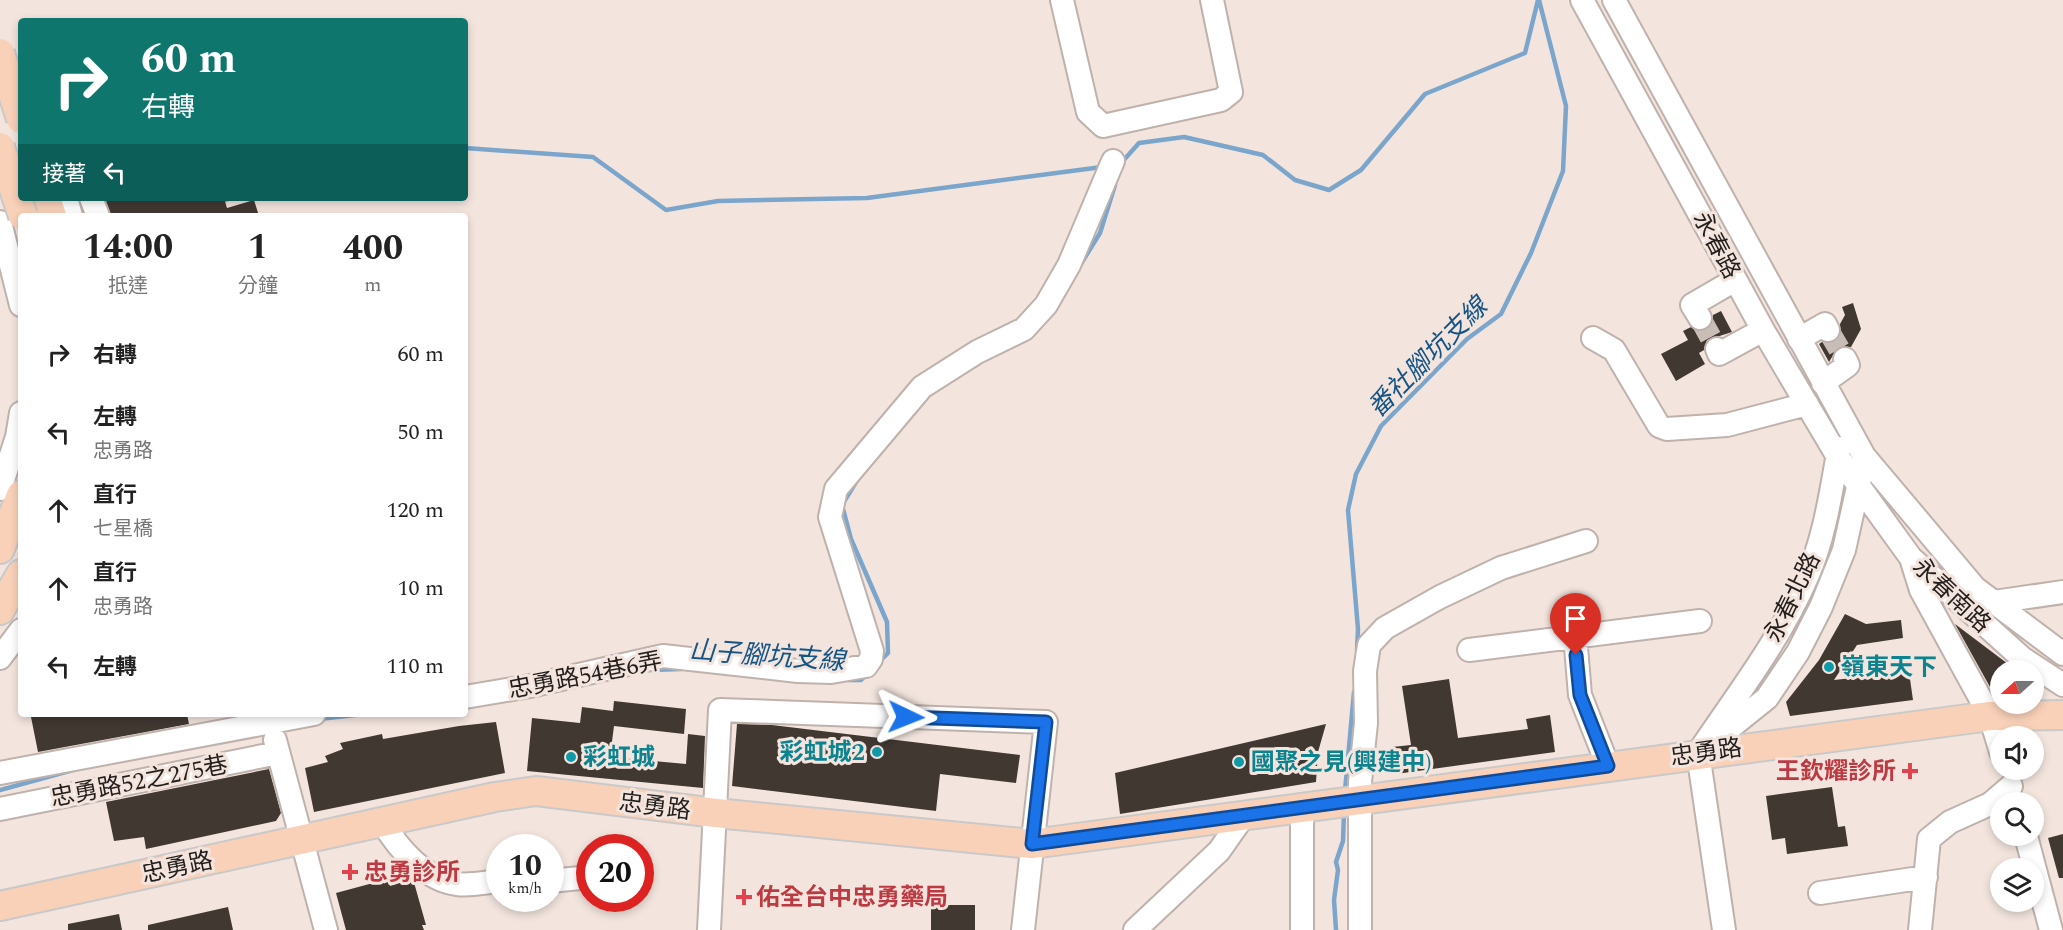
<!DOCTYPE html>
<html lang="zh-TW">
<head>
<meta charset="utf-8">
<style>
  :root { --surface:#fff; --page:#f6f6f6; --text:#222; --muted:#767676 }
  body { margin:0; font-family:Spectral,"Noto Sans TC",serif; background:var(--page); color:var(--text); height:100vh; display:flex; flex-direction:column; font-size:22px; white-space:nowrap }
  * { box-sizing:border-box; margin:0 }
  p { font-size:20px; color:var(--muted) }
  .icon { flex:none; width:33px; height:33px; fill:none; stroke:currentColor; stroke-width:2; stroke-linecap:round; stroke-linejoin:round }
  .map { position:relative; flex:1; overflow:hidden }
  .sheet { position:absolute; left:18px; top:213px; width:450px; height:504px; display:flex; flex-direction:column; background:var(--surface); border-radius:6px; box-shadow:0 3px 9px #0003 }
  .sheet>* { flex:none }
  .top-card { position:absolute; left:18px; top:18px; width:450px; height:183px; border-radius:6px; box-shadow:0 3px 9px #0003; background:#0f766e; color:#fff; overflow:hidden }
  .needle { width:39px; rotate:249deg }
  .buttons { position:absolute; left:1990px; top:660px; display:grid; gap:12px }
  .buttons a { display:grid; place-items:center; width:54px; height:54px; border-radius:50%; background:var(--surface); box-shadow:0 3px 9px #0003; font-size:30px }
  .speed { position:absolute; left:486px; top:834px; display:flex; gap:12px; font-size:30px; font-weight:700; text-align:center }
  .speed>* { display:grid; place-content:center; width:78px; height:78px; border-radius:50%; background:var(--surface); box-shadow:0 3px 9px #0003; line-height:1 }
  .speed small { font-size:15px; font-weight:400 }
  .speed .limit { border:9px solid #d22; background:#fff; color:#111 }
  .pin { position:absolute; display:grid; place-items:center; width:51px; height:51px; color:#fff; margin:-62px -26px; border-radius:50% 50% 50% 0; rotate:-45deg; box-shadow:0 0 6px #0007 }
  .pin .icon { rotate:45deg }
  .me { position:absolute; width:66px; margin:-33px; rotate:92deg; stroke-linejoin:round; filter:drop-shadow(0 0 4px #0008) }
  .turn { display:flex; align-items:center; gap:21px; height:126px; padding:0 24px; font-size:27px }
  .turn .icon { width:78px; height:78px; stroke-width:2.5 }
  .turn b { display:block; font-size:42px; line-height:51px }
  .then { display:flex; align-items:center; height:57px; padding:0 24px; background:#0003; gap:12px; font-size:22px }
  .eta { display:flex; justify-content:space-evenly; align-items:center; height:102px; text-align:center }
  .eta b { font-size:36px; font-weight:700; line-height:42px }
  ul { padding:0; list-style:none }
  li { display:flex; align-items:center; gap:18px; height:78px; padding:0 24px }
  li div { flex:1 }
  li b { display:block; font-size:22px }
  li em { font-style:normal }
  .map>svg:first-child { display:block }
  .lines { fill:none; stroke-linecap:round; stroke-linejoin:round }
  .stream { stroke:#7ba5cb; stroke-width:4.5 }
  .building { fill:#423832 }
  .minor-tunnel { stroke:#c9bdb7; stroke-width:22; stroke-dasharray:22 11; stroke-linecap:butt }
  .minor-casing { stroke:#bfb2ac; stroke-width:26 }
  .major-casing { stroke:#cac9c9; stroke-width:32 }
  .minor { stroke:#fff; stroke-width:22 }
  .major { stroke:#f9d1b9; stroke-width:28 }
  .major-bridge-casing { stroke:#cac9c9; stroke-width:32; stroke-linecap:butt }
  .major-bridge { stroke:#f9d1b9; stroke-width:28 }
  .route-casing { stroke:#114b97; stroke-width:15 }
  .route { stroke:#1a73e8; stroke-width:10 }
  .culture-dot { fill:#0f9aa8; stroke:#f3e5de; stroke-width:2 }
  .health-dot { fill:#e0444e; stroke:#f3e5de; stroke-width:2 }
  .labels { text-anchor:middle; stroke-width:6; stroke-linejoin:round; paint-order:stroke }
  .street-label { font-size:24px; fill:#231e1c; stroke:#f3e5de }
  .culture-label { font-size:24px; font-weight:bold; fill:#0d838f; stroke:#f3e5de; text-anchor:start }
  .health-label { font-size:24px; font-weight:bold; fill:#be3a42; stroke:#f3e5de; text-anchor:start }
  .water-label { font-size:26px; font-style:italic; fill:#155586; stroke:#f3e5de }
</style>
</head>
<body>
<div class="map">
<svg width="2063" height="930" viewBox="0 0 2063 930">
  <rect width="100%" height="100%" fill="#f3e5de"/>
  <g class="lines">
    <path class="stream" d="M465,148L593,157L666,210L718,201L867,198L1102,167
      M1122,162L1139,143L1184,137L1263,155L1295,180L1329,190L1361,170L1425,94L1525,53L1538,0
      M220,202L231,198
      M1079,267L1100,233L1115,185
      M856,482L842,505L851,539L887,622L888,653L879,662
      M1357,651L1358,629L1348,510L1356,474L1381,426L1467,339L1501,314L1531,253L1563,171L1566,106L1539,0
      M650,670L681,669
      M848,680H861L867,674
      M319,719L364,714
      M0,790L73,770
      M1345,791L1354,692
      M1336,930L1334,900L1338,870L1336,862L1343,841L1344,812"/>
  </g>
  <path class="building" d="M105,198H224L227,208L254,200L259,216H111Z
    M1853,303L1861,329L1851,347H1838L1829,362L1819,344L1822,342H1833L1839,338L1840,324L1845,315L1842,307Z
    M1721,311L1732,332L1707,340L1704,350L1699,353L1705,364L1676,381L1661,354L1688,340L1683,331L1691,327L1700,331L1708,329L1712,324L1713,315Z
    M1845,614L1866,624L1901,620L1903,638L1857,645L1834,680L1909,672L1913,700L1790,716L1786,702L1819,660Z
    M1955,624L2016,670H2001V687H1990Z
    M1449,679L1458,738L1528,729L1526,719L1550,715L1555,752L1396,774L1392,747L1411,745L1402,686Z
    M614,701L686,709L684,734L614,726L610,757L686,764L688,734L705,736L703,788L527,771L532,718L580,723L582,707L613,711Z
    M45,714H187L189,724L38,752L31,717Z
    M496,722L505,773L314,812L305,768L328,762L325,756L343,749L340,743L382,734L383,739L459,726Z
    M737,724L772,725L1020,755L1016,783L940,774L936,811L732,786Z
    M1326,724L1318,752L1316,782L1120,814L1115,773Z
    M269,769L281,813L276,821L146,849L144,837L114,841L106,802Z
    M1832,787L1838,827L1845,826L1848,846L1787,854L1785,838L1772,840L1766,796Z
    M2063,834V878H2059L2048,838Z
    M388,879L390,886L413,879L426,925H422L424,930H346L336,893Z
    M931,905H975V930H931Z
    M228,907L233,930H148V925Z
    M119,914L122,930H68V924Z"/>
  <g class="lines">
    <path class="minor-tunnel" d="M1700,318L1717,349
      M1828,330L1845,359"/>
    <g class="minor-casing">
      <path id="minor" d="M1062,0L1088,112L1103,126L1221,100L1231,92L1212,0
        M1582,0L1763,330L1838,457L1911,558L2022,658L2063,685
        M1614,0L1864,456L1975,588L2063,654
        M66,198L71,216
        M91,198L98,216
        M0,222L21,305
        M1700,318L1692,305L1735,280
        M1593,338L1614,350L1659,426L1667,429L1727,425L1807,404
        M1799,339L1825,324L1828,330
        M1717,349L1719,354L1763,330
        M1823,383L1848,365L1845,359
        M0,489L17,437L21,413
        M1911,558L1921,590L1990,716L2001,752
        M1994,602L2063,592
        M1575,635L1580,695L1608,766
        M1469,650L1700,621
        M0,658L21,630
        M465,697L530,686L663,656L798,671L831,672L866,666L871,659L872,651L830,517L836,489L922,387L977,352L1024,329L1046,305L1069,265L1113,161
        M1716,739L1767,698L1798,652L1821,607L1844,550L1860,478
        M275,740L326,930
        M0,773L314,714
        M0,809L278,753
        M383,823C398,848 425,880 457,884C471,886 486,882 500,881
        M2026,836L2051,930
        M550,881L590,877
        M1820,893L1926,877
        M709,930L720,710L1046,722L1023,930
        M1135,930L1219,851L1245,814
        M1302,930V807
        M1360,930V782L1366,723L1365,671L1369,645L1385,628L1440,597L1501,568L1586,541
        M1724,930L1698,753C1736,696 1780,640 1807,577C1825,537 1831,491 1839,448
        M1920,930L1929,839L1950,822L1990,804L2011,786"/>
    </g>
    <g class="major-casing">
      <path id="major" d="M46,198L52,216
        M0,549L21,495
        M0,610L21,574
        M0,906L495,797L536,791L716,813L1032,844L1990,716L2063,715"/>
    </g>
    <use href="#minor" class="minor"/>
    <use href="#major" class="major"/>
    <g class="major-bridge-casing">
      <path id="major-bridge" d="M0,53L21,119
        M0,147L23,216"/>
    </g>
    <use href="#major-bridge" class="major-bridge"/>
  </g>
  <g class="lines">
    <g class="route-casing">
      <path id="route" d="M906,717L1046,722L1032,844L1608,766L1580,695L1576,655"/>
    </g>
    <use href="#route" class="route"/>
  </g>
  <g class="culture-dot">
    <circle cx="1829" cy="667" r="6"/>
    <circle cx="877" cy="752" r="6"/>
    <circle cx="571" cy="757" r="6"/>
    <circle cx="1239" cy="762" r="6"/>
  </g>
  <g class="health-dot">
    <path d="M1907 762h6v6h6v6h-6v6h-6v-6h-6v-6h6z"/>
    <path d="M347 863h6v6h6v6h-6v6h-6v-6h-6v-6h6z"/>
    <path d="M741 888h6v6h6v6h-6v6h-6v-6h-6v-6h6z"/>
  </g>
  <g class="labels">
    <g class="street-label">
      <text transform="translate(1717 245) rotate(62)" y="8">永春路</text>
      <text transform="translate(1952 595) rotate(43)" y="8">永春南路</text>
      <text transform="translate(1792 597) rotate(-64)" y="8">永春北路</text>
      <text transform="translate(585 675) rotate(-11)" y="8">忠勇路54巷6弄</text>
      <text transform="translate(1706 752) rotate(-8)" y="8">忠勇路</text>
      <text transform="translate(139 781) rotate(-11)" y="8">忠勇路52之275巷</text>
      <text transform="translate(655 806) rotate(7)" y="8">忠勇路</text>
      <text transform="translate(177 867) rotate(-12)" y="8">忠勇路</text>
    </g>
    <g class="culture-label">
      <text x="1841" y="675">嶺東天下</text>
      <text x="865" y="760" text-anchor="end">彩虹城2</text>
      <text x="583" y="765">彩虹城</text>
      <text x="1251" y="770">國聚之見(興建中)</text>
    </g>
    <g class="health-label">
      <text x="1896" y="779" text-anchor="end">王欽耀診所</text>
      <text x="364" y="880">忠勇診所</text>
      <text x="756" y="905">佑全台中忠勇藥局</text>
    </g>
    <g class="water-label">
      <text transform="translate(1427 357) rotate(-45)" y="9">番社腳坑支線</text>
      <text transform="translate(767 655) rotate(4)" y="9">山子腳坑支線</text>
    </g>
  </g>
</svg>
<div class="buttons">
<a><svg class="needle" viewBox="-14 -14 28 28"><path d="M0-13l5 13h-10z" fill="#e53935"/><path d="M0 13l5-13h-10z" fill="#767676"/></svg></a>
<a><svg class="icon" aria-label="sound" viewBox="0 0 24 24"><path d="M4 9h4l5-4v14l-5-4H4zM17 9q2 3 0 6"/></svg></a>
<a><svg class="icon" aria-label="search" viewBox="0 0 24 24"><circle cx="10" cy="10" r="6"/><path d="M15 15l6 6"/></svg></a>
<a><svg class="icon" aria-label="layers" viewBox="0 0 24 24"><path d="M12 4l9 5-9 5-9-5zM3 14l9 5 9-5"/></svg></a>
</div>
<div class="speed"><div>10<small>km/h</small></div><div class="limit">20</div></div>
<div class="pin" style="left:1576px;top:655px;background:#d93025"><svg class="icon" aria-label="arrive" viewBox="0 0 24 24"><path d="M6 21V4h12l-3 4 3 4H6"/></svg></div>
<svg class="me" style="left:906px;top:717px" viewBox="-20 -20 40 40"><path d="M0-17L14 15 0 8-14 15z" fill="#1a73e8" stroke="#fff" stroke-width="4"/></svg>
<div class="top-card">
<div class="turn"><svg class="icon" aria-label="right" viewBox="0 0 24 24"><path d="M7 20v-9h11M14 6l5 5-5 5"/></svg><div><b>60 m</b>右轉</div></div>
<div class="then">接著<svg class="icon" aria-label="left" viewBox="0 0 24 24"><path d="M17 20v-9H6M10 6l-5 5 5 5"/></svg></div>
</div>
<section class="sheet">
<div class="eta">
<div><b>14:00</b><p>抵達</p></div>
<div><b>1</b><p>分鐘</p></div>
<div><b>400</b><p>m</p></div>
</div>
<ul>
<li><svg class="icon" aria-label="right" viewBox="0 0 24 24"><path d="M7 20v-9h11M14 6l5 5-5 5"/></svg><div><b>右轉</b></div><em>60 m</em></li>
<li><svg class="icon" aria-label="left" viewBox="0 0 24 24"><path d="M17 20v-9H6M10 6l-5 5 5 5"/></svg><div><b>左轉</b><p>忠勇路</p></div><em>50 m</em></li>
<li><svg class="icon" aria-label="ahead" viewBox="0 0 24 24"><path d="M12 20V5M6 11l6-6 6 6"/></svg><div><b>直行</b><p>七星橋</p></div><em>120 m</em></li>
<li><svg class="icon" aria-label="ahead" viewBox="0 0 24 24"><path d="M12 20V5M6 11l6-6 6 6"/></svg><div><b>直行</b><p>忠勇路</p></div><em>10 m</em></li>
<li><svg class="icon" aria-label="left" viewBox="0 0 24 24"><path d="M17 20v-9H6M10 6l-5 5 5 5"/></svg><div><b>左轉</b></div><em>110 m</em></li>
</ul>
</section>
</div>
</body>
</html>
